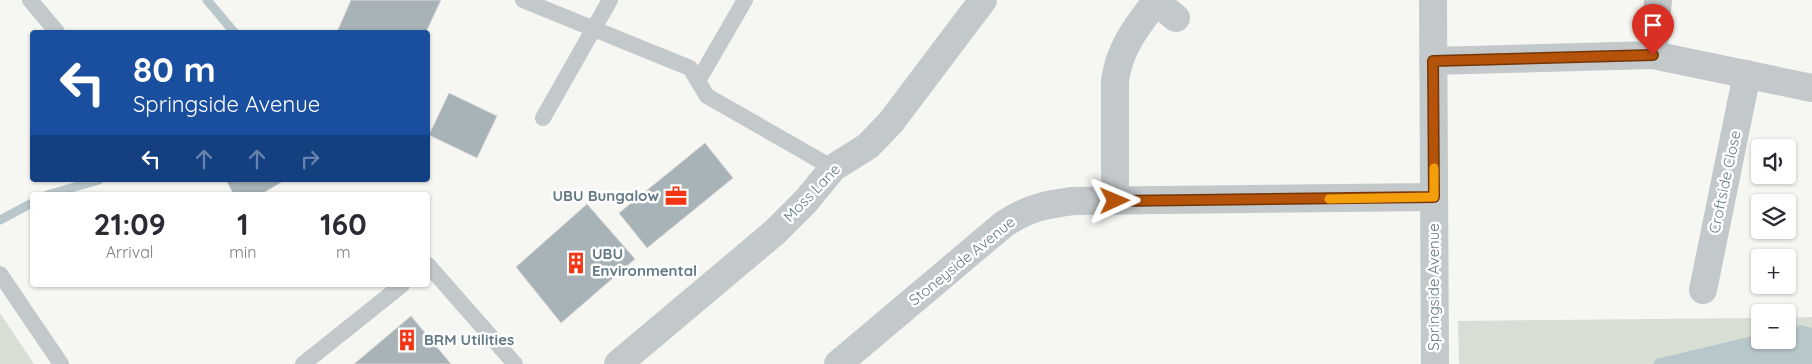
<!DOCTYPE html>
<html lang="en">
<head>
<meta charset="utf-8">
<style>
  :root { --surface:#fff; --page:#f2f2f3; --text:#2b2b33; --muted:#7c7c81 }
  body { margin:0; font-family:Quicksand,sans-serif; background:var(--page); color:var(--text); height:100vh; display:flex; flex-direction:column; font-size:19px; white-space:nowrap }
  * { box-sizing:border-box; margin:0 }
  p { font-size:16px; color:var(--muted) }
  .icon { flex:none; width:28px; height:28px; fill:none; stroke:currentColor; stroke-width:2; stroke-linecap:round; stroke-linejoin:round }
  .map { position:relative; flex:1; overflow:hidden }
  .side { position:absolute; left:30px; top:192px; width:400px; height:95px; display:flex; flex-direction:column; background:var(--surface); border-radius:5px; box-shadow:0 1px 4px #0004 }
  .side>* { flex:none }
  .top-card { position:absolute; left:30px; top:30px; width:400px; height:152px; border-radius:5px; box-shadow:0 1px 4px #0004; background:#1a4fa0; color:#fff; overflow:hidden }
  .fabs { position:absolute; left:1751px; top:139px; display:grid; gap:10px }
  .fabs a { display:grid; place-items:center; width:45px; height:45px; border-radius:5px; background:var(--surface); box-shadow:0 1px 4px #0004; font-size:25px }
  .pin { position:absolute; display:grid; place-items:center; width:42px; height:42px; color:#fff; margin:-51px -21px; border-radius:50% 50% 50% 0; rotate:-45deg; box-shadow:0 0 5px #0007 }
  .pin .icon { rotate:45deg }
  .me { position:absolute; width:55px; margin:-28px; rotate:89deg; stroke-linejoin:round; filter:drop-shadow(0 0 4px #0008) }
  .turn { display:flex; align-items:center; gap:18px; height:105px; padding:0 20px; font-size:22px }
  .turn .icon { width:65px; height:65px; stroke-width:2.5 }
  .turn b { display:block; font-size:35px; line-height:42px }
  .lanes { display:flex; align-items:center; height:48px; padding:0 20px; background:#0003; justify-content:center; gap:25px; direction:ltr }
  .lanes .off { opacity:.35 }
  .eta { display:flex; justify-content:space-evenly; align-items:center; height:85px; text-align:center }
  .eta b { font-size:30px; font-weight:800; line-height:35px }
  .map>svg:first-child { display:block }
  .green { fill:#d8ded3 }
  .water { fill:#b8c7ca }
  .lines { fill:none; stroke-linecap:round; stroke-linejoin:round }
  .stream { stroke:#b8c7ca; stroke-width:9 }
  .building { fill:#a8b3b8; stroke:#d7d7d5 }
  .service { stroke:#c3c8cb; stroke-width:16 }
  .minor { stroke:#c3c8cb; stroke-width:28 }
  .route-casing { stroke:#753606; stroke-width:12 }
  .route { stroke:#b45309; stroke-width:9 }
  .slow { stroke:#f59e0b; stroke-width:9 }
  .labels { text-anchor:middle; stroke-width:5; stroke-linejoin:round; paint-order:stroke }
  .street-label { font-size:15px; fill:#627986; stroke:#fff }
  .poi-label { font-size:15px; font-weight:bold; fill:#627986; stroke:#fff; text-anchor:start }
</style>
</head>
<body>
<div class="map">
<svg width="1812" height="364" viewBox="0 0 1812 364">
  <rect width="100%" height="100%" fill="#f6f6f2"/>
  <path class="green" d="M0,313L34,364H0Z
    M1812,317V328L1801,325L1788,328V318Z
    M1760,318V334L1656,359L1653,364H1459L1458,321Z"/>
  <path class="water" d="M1801,325L1812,328V364H1653L1656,359L1760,334V340H1788V328Z"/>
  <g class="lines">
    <path class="stream" d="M207,0L234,32
      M47,195L99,180
      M0,220L32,203"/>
  </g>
  <path class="building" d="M351,0H441L426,32H337Z
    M449,93L497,116L477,158L429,135Z
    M705,143L733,178L647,248L619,213Z
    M226,180H285L260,195H234Z
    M587,204L635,259L561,323L516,267Z
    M411,316L451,364H354Z"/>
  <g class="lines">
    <path class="service" d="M30,0L57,32
      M523,0L690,68L707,96L833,168
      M698,81L745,0
      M543,118L610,0
      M428,265L515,364
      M0,274L61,364
      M303,364L402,285"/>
    <path class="minor" d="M1433,0L1435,364
      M1156,2L1176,18
      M1653,55L1658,0
      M1433,61L1653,55L1812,88
      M1115,201V80C1120,47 1137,26 1157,0
      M1703,290L1747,74
      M618,364L775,232L806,201L833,168L868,146L891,122L983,0
      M838,364L1004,224C1029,208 1043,205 1073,201L1434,197"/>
  </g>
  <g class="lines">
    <g class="route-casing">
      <path id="route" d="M1115,201L1434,197L1433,61L1653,55"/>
    </g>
    <use href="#route" class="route"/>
    <path class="slow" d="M1329,199L1434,197V168"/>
  </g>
  <defs>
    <g id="office-bare" transform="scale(1.725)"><path d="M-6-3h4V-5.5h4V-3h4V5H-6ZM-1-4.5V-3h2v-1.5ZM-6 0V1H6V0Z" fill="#f43514" stroke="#fff" stroke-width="2.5" paint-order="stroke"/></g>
    <g id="building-bare" transform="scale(1.725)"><path d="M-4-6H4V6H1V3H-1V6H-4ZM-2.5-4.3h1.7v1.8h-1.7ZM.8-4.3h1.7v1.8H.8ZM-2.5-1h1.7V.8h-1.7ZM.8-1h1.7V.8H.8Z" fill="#f43514" stroke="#fff" stroke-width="2.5" paint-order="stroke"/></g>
  </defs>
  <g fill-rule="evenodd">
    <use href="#office-bare" x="676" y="196"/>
    <use href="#building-bare" x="576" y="263"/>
    <use href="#building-bare" x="407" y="340"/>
  </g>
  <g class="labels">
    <g class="street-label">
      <text transform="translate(1725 182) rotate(-78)" y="5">Croftside Close</text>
      <text transform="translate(812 193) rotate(-46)" y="5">Moss Lane</text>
      <text transform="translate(962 261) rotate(-39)" y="5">Stoneyside Avenue</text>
      <text transform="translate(1434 287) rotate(-90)" y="5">Springside Avenue</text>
    </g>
    <g class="poi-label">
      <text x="659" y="201" text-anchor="end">UBU Bungalow</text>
      <text x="592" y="259">UBU<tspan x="592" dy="17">Environmental</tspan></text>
      <text x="424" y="345">BRM Utilities</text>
    </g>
  </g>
</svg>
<div class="fabs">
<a><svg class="icon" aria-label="sound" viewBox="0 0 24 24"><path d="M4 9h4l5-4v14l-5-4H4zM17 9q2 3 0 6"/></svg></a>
<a><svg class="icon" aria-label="layers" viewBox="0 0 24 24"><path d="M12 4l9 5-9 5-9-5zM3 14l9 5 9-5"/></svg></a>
<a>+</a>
<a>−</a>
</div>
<div class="pin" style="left:1653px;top:55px;background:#d93025"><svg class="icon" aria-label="arrive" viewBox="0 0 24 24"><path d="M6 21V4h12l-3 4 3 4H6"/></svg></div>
<svg class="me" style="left:1115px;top:201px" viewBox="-20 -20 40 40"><path d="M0-17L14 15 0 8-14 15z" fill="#b45309" stroke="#fff" stroke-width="4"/></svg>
<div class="top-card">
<div class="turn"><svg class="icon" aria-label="left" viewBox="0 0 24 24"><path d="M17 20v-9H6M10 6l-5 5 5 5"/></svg><div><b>80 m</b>Springside Avenue</div></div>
<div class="lanes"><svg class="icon" aria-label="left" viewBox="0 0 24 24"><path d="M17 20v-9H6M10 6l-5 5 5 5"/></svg><svg class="icon off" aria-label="ahead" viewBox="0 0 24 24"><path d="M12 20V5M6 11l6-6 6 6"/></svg><svg class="icon off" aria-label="ahead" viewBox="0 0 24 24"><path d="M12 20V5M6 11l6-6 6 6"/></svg><svg class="icon off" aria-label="right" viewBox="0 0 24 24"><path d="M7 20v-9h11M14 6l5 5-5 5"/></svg></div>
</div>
<section class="side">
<div class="eta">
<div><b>21:09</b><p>Arrival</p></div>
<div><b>1</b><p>min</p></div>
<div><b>160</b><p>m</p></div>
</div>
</section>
</div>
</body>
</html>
